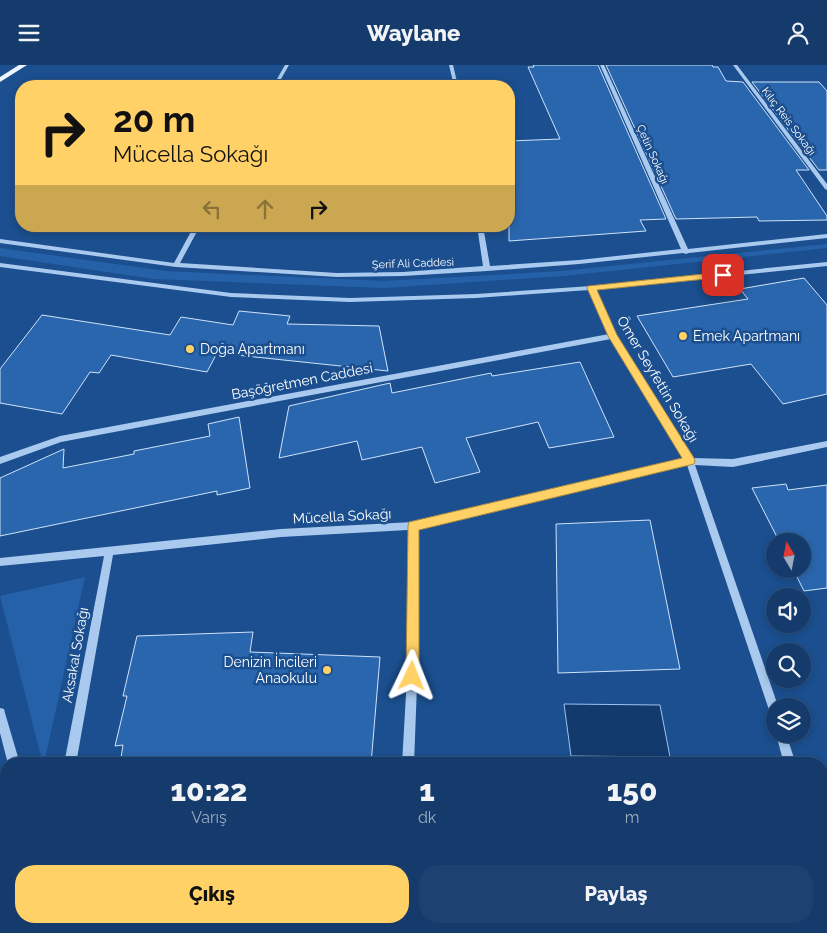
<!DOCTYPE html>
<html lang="tr">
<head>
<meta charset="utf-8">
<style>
  :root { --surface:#143b6b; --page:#1d4271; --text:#f1f3f6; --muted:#9dadc1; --line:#33557e; --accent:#ffd166 }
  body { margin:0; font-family:Raleway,sans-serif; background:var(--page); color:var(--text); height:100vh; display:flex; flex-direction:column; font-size:19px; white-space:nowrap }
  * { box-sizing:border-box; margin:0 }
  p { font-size:16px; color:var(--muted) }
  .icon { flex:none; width:28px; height:28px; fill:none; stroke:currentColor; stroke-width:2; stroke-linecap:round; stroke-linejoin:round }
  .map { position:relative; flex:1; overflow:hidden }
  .panel { position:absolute; left:0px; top:692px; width:828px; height:176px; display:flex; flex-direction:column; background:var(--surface); border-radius:20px 20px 0 0; box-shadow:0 2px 8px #0003,0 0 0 1px var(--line) }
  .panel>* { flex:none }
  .guide { position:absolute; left:15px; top:15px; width:500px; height:152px; border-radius:20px; box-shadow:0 2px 8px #0003,0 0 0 1px var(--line); background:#ffd166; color:#111; overflow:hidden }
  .needle { width:32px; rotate:350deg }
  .buttons { position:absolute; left:766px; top:468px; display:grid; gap:10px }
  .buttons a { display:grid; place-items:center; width:45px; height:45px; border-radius:50%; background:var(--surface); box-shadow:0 2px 8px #0003,0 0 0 1px var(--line); font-size:25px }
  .pin { position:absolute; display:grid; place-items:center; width:42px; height:42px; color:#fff; margin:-21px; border-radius:10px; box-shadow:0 2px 8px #0006 }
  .me { position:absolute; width:55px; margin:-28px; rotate:2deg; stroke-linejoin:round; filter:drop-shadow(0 0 4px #0008) }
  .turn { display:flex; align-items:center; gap:18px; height:105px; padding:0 15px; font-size:22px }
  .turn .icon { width:65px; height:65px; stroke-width:2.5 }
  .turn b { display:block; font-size:35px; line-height:42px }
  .lanes { display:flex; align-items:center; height:48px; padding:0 15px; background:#0003; justify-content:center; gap:25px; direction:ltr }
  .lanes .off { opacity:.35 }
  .eta { display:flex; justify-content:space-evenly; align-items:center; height:85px; text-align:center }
  .eta b { font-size:30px; font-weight:800; line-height:35px }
  .primary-button { display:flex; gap:10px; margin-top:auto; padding:10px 15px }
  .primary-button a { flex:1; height:58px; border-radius:20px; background:var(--accent); color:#111; font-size:20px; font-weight:800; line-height:58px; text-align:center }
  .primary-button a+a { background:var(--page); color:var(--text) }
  header { display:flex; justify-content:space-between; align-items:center; height:65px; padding:0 15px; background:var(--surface); font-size:22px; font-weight:800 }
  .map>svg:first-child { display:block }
  .green { fill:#2461a8 }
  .water { fill:#123a6d; stroke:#9cc4f0 }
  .building { fill:#2a66ad; stroke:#cfe3fa }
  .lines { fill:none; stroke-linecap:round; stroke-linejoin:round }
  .minor { fill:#a9c9ee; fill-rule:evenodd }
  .major { fill:#f0f6ff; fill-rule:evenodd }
  .route { fill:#ffd166; stroke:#a68842 }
  .poi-dot { fill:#ffd166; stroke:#1b4f8f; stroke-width:2 }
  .labels { text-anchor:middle; stroke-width:5; stroke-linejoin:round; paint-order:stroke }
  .far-street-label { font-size:11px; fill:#fff; stroke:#1b4f8f }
  .poi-label { font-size:14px; fill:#fff; stroke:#1b4f8f; text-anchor:start }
  .street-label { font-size:14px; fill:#fff; stroke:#1b4f8f }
</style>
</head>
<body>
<header><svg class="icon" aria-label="menu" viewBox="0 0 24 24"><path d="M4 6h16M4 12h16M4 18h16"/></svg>Waylane<svg class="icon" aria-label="person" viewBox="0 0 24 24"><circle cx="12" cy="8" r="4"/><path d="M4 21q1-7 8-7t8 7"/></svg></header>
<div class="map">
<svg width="827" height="868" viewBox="0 0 827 868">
  <rect width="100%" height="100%" fill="#1b4f8f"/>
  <path class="green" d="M827,179V183L564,211L385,223L153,214L0,191V183L166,206L384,216L561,206Z
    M85,512L44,699H43L0,531Z"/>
  <path class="water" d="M564,639L660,640L670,692L571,691Z"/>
  <path class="building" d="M533,0H598L666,154L640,155L646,166L509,176V76L560,74L528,2H534Z
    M606,0H712L713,2H718L726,16L743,17L809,105H796L827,151V155L759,156L757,152L676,154Z
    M752,17H819L827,26V105H819Z
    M804,213L827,240V329L783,339L751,299L673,312L637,251L748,234L740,224Z
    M239,246L290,251L287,259L379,261L388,306L217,288L207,307L111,290L99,308L90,307L62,349L0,338V304L42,250L170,270L181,252L233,260Z
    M580,297L614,372L549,383L538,357L466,373L480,407L435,418L422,382L362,395L357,376L279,393L289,341L390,318L392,328L491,308L492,311Z
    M239,352L250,423L217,430V426L0,471V413L64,384L63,403L134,389V386L210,371L208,359Z
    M786,419L788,425L827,420V523L804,526L793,504H802V476H779L752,423Z
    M650,455L680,604L558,608L556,459Z
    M253,567L250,587L380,592L371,699H120L123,680L115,681L127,631H123L137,571Z"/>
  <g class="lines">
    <path class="minor" d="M285,0H289L277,21H273Z
      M449,0H453L458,21H454Z
      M600,0H604L688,184L827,169V173L689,188L686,189L683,188L579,199L487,206L403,211L337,212L176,202L0,178V174L174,198L194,161H200L180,198L337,208L403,207L483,201L477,161H483L490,201L579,195L681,184Z
      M733,0H737L827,119V125L825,124Z
      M827,197V201L595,225L616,270L692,393L733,394L827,376V382L733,402L695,400L778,641H775V653L771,652L770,648L687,400L418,464V594L414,699H402L408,594V465L281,472L113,490L76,699H64L104,491L0,501V493L281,464L413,457L684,394L611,274L61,377L0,399V392L60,371L609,269L589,225L476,233L350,237L231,232L0,202V198L231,228L350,233L476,229L591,221Z
      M0,643L4,644L5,648L20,699H8L0,668Z
      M776,669H786L796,699H784Z
      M821,800L825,802L827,806V831L823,829L821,826Z
      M31,862H43L42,868H30Z
      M393,862H405V868H393Z"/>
    <path class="major" d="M19,0H27L0,17V12Z"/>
  </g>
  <path class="route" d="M723,207L728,210L726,212L597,225L617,270L694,393L695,396L694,399L419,465V611L417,616L412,618L408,616L406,611L408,461L409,457L682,393L608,271L587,223L588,221Z"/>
  <g class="poi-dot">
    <circle cx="683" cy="271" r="5"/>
    <circle cx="190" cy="284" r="5"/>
    <circle cx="327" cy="605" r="5"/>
  </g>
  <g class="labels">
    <g class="far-street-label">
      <text transform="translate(789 56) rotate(53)" y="4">Kılıç Reis Sokağı</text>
      <text transform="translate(653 89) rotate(66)" y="4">Çetin Sokağı</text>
      <text transform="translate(413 198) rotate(-2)" y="4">Şerif Ali Caddesi</text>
    </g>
    <g class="poi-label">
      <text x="693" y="276">Emek Apartmanı</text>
      <text x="200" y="289">Doğa Apartmanı</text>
      <text x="317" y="602" text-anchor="end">Denizin İncileri<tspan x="317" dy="16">Anaokulu</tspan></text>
    </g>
    <g class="street-label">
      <text transform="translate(658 314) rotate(59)" y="5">Ömer Seyfettin Sokağı</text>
      <text transform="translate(302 316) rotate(-11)" y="5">Başöğretmen Caddesi</text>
      <text transform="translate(342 451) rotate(-3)" y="5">Mücella Sokağı</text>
      <text transform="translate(75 590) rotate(-80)" y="5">Aksakal Sokağı</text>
    </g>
  </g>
</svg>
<div class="buttons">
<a><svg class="needle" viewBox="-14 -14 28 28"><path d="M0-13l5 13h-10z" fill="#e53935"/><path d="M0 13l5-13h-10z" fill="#9dadc1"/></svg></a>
<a><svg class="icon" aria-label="sound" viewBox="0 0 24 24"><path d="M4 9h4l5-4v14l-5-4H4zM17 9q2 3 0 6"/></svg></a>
<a><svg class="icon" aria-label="search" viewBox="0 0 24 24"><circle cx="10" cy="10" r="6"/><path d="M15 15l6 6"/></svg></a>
<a><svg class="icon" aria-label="layers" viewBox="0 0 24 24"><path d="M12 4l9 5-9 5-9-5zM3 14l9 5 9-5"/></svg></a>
</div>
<div class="pin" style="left:723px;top:210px;background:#d93025"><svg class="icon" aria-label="arrive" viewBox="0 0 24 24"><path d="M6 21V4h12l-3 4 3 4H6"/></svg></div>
<svg class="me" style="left:412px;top:611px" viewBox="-20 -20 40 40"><path d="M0-17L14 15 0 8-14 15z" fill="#ffd166" stroke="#fff" stroke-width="4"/></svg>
<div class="guide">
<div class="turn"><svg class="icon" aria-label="right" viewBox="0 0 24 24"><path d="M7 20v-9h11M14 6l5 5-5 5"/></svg><div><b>20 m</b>Mücella Sokağı</div></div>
<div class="lanes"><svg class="icon off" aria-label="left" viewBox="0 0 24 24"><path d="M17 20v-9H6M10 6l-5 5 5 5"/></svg><svg class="icon off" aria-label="ahead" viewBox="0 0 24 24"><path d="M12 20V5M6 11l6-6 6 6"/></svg><svg class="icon" aria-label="right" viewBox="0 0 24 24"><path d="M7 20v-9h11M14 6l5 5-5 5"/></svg></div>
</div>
<section class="panel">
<div class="eta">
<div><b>10:22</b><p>Varış</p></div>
<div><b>1</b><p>dk</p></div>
<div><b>150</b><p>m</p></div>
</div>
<div class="primary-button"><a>Çıkış</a><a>Paylaş</a></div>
</section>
</div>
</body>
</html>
